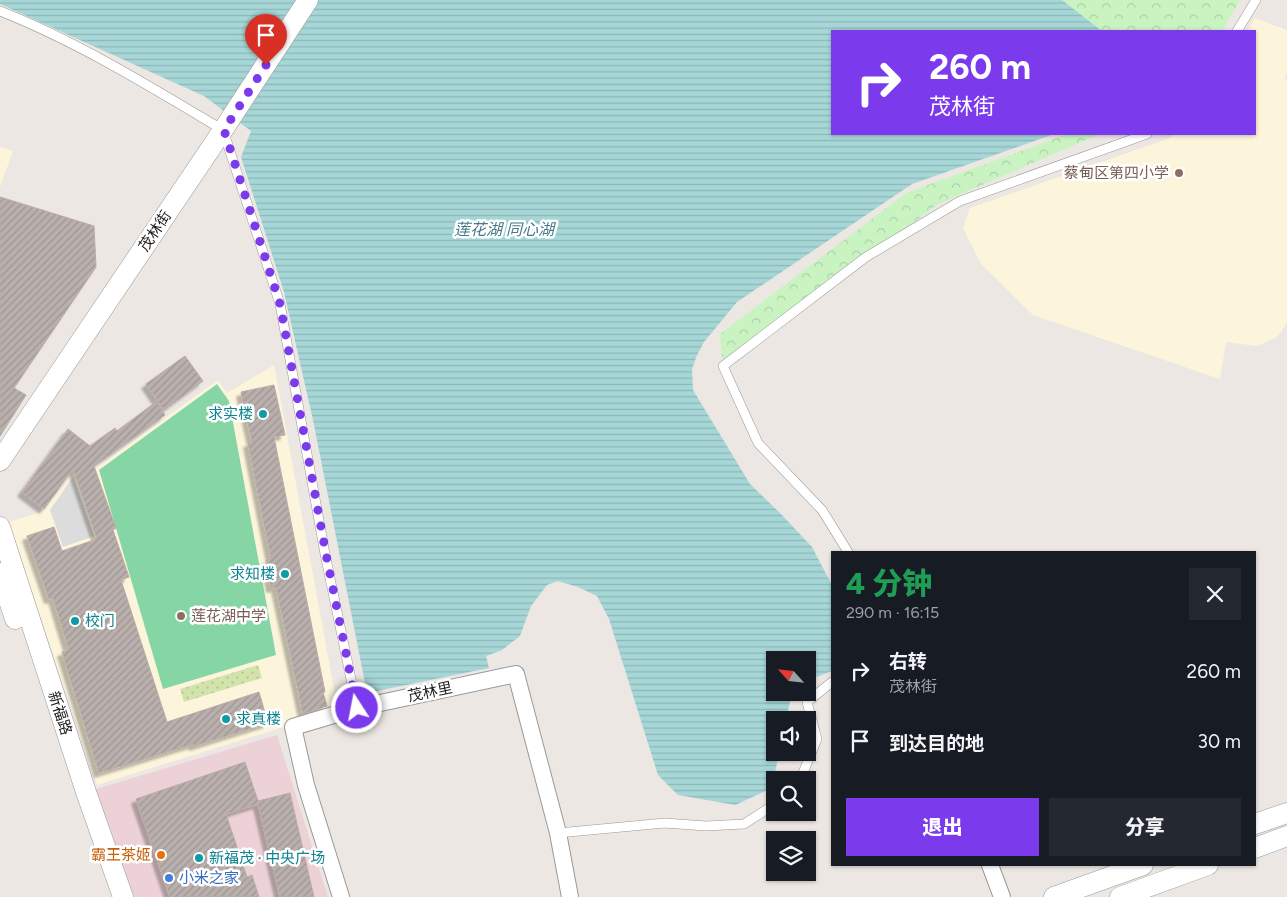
<!DOCTYPE html>
<html lang="zh">
<head>
<meta charset="utf-8">
<style>
  :root { --surface:#171b24; --page:#242831; --text:#f1f3f6; --muted:#9ea1a6; --accent:#7c3aed }
  body { margin:0; font-family:Figtree,"Noto Sans SC",sans-serif; background:var(--page); color:var(--text); height:100vh; display:flex; flex-direction:column; font-size:19px; white-space:nowrap }
  * { box-sizing:border-box; margin:0 }
  p { font-size:16px; color:var(--muted) }
  .icon { flex:none; width:28px; height:28px; fill:none; stroke:currentColor; stroke-width:2; stroke-linecap:round; stroke-linejoin:round }
  .map { position:relative; flex:1; overflow:hidden }
  .drawer { position:absolute; left:831px; top:551px; width:425px; height:315px; display:flex; flex-direction:column; background:var(--surface); border-radius:0px; box-shadow:0 1px 4px #0004 }
  .drawer>* { flex:none }
  .hud { position:absolute; left:831px; top:30px; width:425px; height:105px; border-radius:0px; box-shadow:0 1px 4px #0004; background:#7c3aed; color:#fff; overflow:hidden }
  .needle { width:32px; rotate:297deg }
  .buttons { position:absolute; left:766px; top:651px; display:grid; gap:10px }
  .buttons a { display:grid; place-items:center; width:50px; height:50px; border-radius:0px; background:var(--surface); box-shadow:0 1px 4px #0004; font-size:25px }
  .pin { position:absolute; display:grid; place-items:center; width:42px; height:42px; color:#fff; margin:-51px -21px; border-radius:50% 50% 50% 0; rotate:-45deg; box-shadow:0 0 5px #0007 }
  .pin .icon { rotate:45deg }
  .me { position:absolute; width:55px; margin:-28px; rotate:349deg; stroke-linejoin:round; filter:drop-shadow(0 0 4px #0008) }
  .turn { display:flex; align-items:center; gap:18px; height:105px; padding:0 15px; font-size:22px }
  .turn .icon { width:65px; height:65px; stroke-width:2.5 }
  .turn b { display:block; font-size:35px; line-height:42px }
  .round { display:grid; place-items:center; flex:none; width:52px; height:52px; border-radius:0px; background:var(--page) }
  .summary { display:flex; align-items:center; justify-content:space-between; height:85px; padding:0 15px }
  h1 { font-size:30px; font-weight:800; line-height:38px; color:#1e9e55 }
  .cta { display:flex; gap:10px; margin-top:auto; padding:10px 15px }
  .cta a { flex:1; height:58px; border-radius:0px; background:var(--accent); color:#fff; font-size:20px; font-weight:800; line-height:58px; text-align:center }
  .cta a+a { background:var(--page); color:var(--text) }
  ul { padding:0; list-style:none }
  li { display:flex; align-items:center; gap:15px; height:70px; padding:0 15px }
  li div { flex:1 }
  li b { display:block; font-size:19px }
  li em { font-style:normal }
  .map>svg:first-child { display:block }
  .commercial { fill:#ecd2d7 }
  .education { fill:#fcf5dc }
  .grass { fill:url(#grass-dots) }
  .park { fill:url(#park-crowns) }
  .pitch { fill:#86d5a5 }
  .parking { fill:#dcdcdc }
  .water { fill:url(#water-rules) }
  .building { fill:url(#building-hatch); stroke:#bcaba6; filter:url(#shadow) }
  .lines { fill:none; stroke-linecap:round; stroke-linejoin:round }
  .service-casing { stroke:#999; stroke-width:10 }
  .minor-casing { stroke:#999; stroke-width:18 }
  .tertiary-casing { stroke:#999; stroke-width:21 }
  .service { stroke:#fff; stroke-width:9 }
  .minor { stroke:#fff; stroke-width:16 }
  .tertiary { stroke:#fff; stroke-width:20 }
  .route { stroke:#7c3aed; stroke-width:9; stroke-dasharray:0 16.2 }
  .education-dot { fill:#8d6e63; stroke:#fff; stroke-width:2 }
  .culture-dot { fill:#0f9aa8; stroke:#fff; stroke-width:2 }
  .food-dot { fill:#e8710a; stroke:#fff; stroke-width:2 }
  .shop-dot { fill:#3f7fe0; stroke:#fff; stroke-width:2 }
  .labels { text-anchor:middle; stroke-width:5; stroke-linejoin:round; paint-order:stroke }
  .education-label { font-size:15px; fill:#785e54; stroke:#fff; text-anchor:end }
  .street-label { font-size:15px; fill:#1c1c1c; stroke:#fff }
  .culture-label { font-size:15px; fill:#0d838f; stroke:#fff; text-anchor:start }
  .food-label { font-size:15px; fill:#c56008; stroke:#fff; text-anchor:end }
  .shop-label { font-size:15px; fill:#366cbe; stroke:#fff; text-anchor:start }
  .water-label { font-size:16px; font-style:italic; fill:#477a8c; stroke:#fff }
</style>
</head>
<body>
<div class="map">
<svg width="1287" height="897" viewBox="0 0 1287 897">
  <defs>
    <pattern id="grass-dots" width="8" height="8" patternUnits="userSpaceOnUse" patternTransform="scale(1.25)"><rect width="8" height="8" fill="#d3e3ac"/><path d="M2 2h.1M6 6h.1" fill="none" stroke="#b5c293" stroke-width="1.8" stroke-linecap="round"/></pattern>
    <pattern id="park-crowns" width="20" height="18" patternUnits="userSpaceOnUse" patternTransform="scale(1.25)"><rect width="20" height="18" fill="#c9f4c2"/><path d="M2 6a3 3 0 1 1 6 0M12 15a3 3 0 1 1 6 0" fill="none" stroke="#acd1a6"/></pattern>
    <pattern id="water-rules" width="6" height="5" patternUnits="userSpaceOnUse" patternTransform="scale(1.25)"><rect width="6" height="5" fill="#a6d6d6"/><path d="M0 2.5h6" fill="none" stroke="#8eb7b7"/></pattern>
    <pattern id="building-hatch" width="6" height="6" patternUnits="userSpaceOnUse" patternTransform="scale(1.25)"><rect width="6" height="6" fill="#b9afac"/><path d="M-1 1l2-2M0 6l6-6M5 7l2-2" fill="none" stroke="#9e9693"/></pattern>
    <filter id="shadow"><feDropShadow dx="-4.5" dy="4.5" stdDeviation="1" flood-color="#0004"/></filter>
  </defs>
  <rect width="100%" height="100%" fill="#ece7e2"/>
  <path class="commercial" d="M277,735L328,897H123L86,792Z"/>
  <path class="education" d="M1255,18L1287,30V73L1285,78L1287,80V323L1277,337L1257,346L1226,342L1220,379L1033,315L981,264L963,228L970,208L1170,138L1174,134H1255V31H1248Z
    M0,147L13,151L0,187Z
    M274,365L338,710L97,785L9,522L44,511L73,474L104,462L218,380L227,393Z"/>
  <path class="grass" d="M258,665L262,678L184,702L180,689Z"/>
  <path class="park" d="M1062,0H1240L1222,31H1102Z
    M1067,134H1100L938,204L723,366L720,334L906,193Z"/>
  <path class="pitch" d="M217,384L229,401L276,655L163,689L99,470Z"/>
  <path class="parking" d="M73,477L94,536L63,547L50,510Z"/>
  <path class="water" d="M0,0H1062L1102,31H832V134H1054L912,184L737,302L704,342L697,355L692,369L693,390L750,484L781,514L812,547L832,585V671L811,679L808,683V660H775V692L798,693L790,702L786,720H775V752L779,753L772,788L735,805L678,795L658,775L609,619L597,596L578,587L558,581L547,585L531,606L520,636L502,650L486,656L489,668L367,693L313,420L284,292L241,157L251,131L204,96L0,4Z"/>
  <path class="building" d="M0,197L94,226L96,267L14,388L26,395L0,436Z
    M185,356L203,381L164,410L146,384Z
    M274,385L285,435L274,437L325,692H323L327,706L303,714L276,587L271,588L266,560L271,559L248,443L252,442L241,392Z
    M156,402L165,415L94,466L116,528L113,530L129,577L121,580L167,722L259,692L268,723L194,746L193,744L99,773L62,652L69,650L53,598L49,599L27,536L54,527L62,551L97,539L73,469L44,509L22,492L68,429L90,446L115,428L117,431Z
    M245,762L258,801L290,793L314,897H280L258,804L226,814L247,877L252,875L259,897H170L136,799Z"/>
  <g class="lines">
    <g class="service-casing">
      <path id="service" d="M0,11C78,42 151,87 223,130L280,304L325,554L357,708
        M1237,31L1256,0
        M848,552L822,510L758,443L723,366L866,257L960,201L1147,134
        M800,780L817,739L807,702L832,682
        M558,833L665,823L706,826L744,824L775,804"/>
    </g>
    <g class="minor-casing">
      <path id="minor" d="M990,865L1002,897
        M341,897L306,785L293,727L357,708L516,674L558,833L570,897"/>
    </g>
    <g class="tertiary-casing">
      <path id="tertiary" d="M0,461L223,130L308,0
        M0,527L86,792L123,897
        M0,573L15,619
        M1255,824L1287,813
        M1255,848L1287,836
        M1054,897L1143,865
        M1120,897L1208,865"/>
    </g>
    <use href="#service" class="service"/>
    <use href="#minor" class="minor"/>
    <use href="#tertiary" class="tertiary"/>
  </g>
  <g class="lines">
    <path class="route" d="M266,65L224,130L280,304L326,554L357,708"/>
  </g>
  <g class="education-dot">
    <circle cx="1179" cy="173" r="5"/>
    <circle cx="181" cy="616" r="5"/>
  </g>
  <g class="culture-dot">
    <circle cx="263" cy="414" r="5"/>
    <circle cx="285" cy="574" r="5"/>
    <circle cx="75" cy="621" r="5"/>
    <circle cx="226" cy="719" r="5"/>
    <circle cx="199" cy="858" r="5"/>
  </g>
  <circle class="food-dot" cx="161" cy="855" r="5"/>
  <circle class="shop-dot" cx="169" cy="878" r="5"/>
  <g class="labels">
    <g class="education-label">
      <text x="1169" y="178">蔡甸区第四小学</text>
      <text x="191" y="621" text-anchor="start">莲花湖中学</text>
    </g>
    <g class="street-label">
      <text transform="translate(155 231) rotate(-56)" y="5">茂林街</text>
      <text transform="translate(430 692) rotate(-12)" y="5">茂林里</text>
      <text transform="translate(60 713) rotate(72)" y="5">新福路</text>
    </g>
    <g class="culture-label">
      <text x="253" y="419" text-anchor="end">求实楼</text>
      <text x="275" y="579" text-anchor="end">求知楼</text>
      <text x="85" y="626">校门</text>
      <text x="236" y="724">求真楼</text>
      <text x="209" y="863">新福茂 · 中央广场</text>
    </g>
    <g class="food-label">
      <text x="151" y="860">霸王茶姬</text>
    </g>
    <g class="shop-label">
      <text x="179" y="883">小米之家</text>
    </g>
    <g class="water-label">
      <text x="504" y="235">莲花湖 同心湖</text>
    </g>
  </g>
</svg>
<div class="buttons">
<a><svg class="needle" viewBox="-14 -14 28 28"><path d="M0-13l5 13h-10z" fill="#e53935"/><path d="M0 13l5-13h-10z" fill="#9ea1a6"/></svg></a>
<a><svg class="icon" aria-label="sound" viewBox="0 0 24 24"><path d="M4 9h4l5-4v14l-5-4H4zM17 9q2 3 0 6"/></svg></a>
<a><svg class="icon" aria-label="search" viewBox="0 0 24 24"><circle cx="10" cy="10" r="6"/><path d="M15 15l6 6"/></svg></a>
<a><svg class="icon" aria-label="layers" viewBox="0 0 24 24"><path d="M12 4l9 5-9 5-9-5zM3 14l9 5 9-5"/></svg></a>
</div>
<div class="pin" style="left:266px;top:65px;background:#d93025"><svg class="icon" aria-label="arrive" viewBox="0 0 24 24"><path d="M6 21V4h12l-3 4 3 4H6"/></svg></div>
<svg class="me" style="left:357px;top:708px" viewBox="-20 -20 40 40"><circle r="17" fill="#7c3aed" stroke="#fff" stroke-width="3"/><path d="M0-11L8 9 0 5-8 9z" fill="#fff"/></svg>
<div class="hud">
<div class="turn"><svg class="icon" aria-label="right" viewBox="0 0 24 24"><path d="M7 20v-9h11M14 6l5 5-5 5"/></svg><div><b>260 m</b>茂林街</div></div>
</div>
<section class="drawer">
<div class="summary"><div><h1>4 分钟</h1><p>290 m · 16:15</p></div><a class="round"><svg class="icon" aria-label="close" viewBox="0 0 24 24"><path d="M6 6l12 12M18 6L6 18"/></svg></a></div>
<ul>
<li><svg class="icon" aria-label="right" viewBox="0 0 24 24"><path d="M7 20v-9h11M14 6l5 5-5 5"/></svg><div><b>右转</b><p>茂林街</p></div><em>260 m</em></li>
<li><svg class="icon" aria-label="arrive" viewBox="0 0 24 24"><path d="M6 21V4h12l-3 4 3 4H6"/></svg><div><b>到达目的地</b></div><em>30 m</em></li>
</ul>
<div class="cta"><a>退出</a><a>分享</a></div>
</section>
</div>
</body>
</html>
